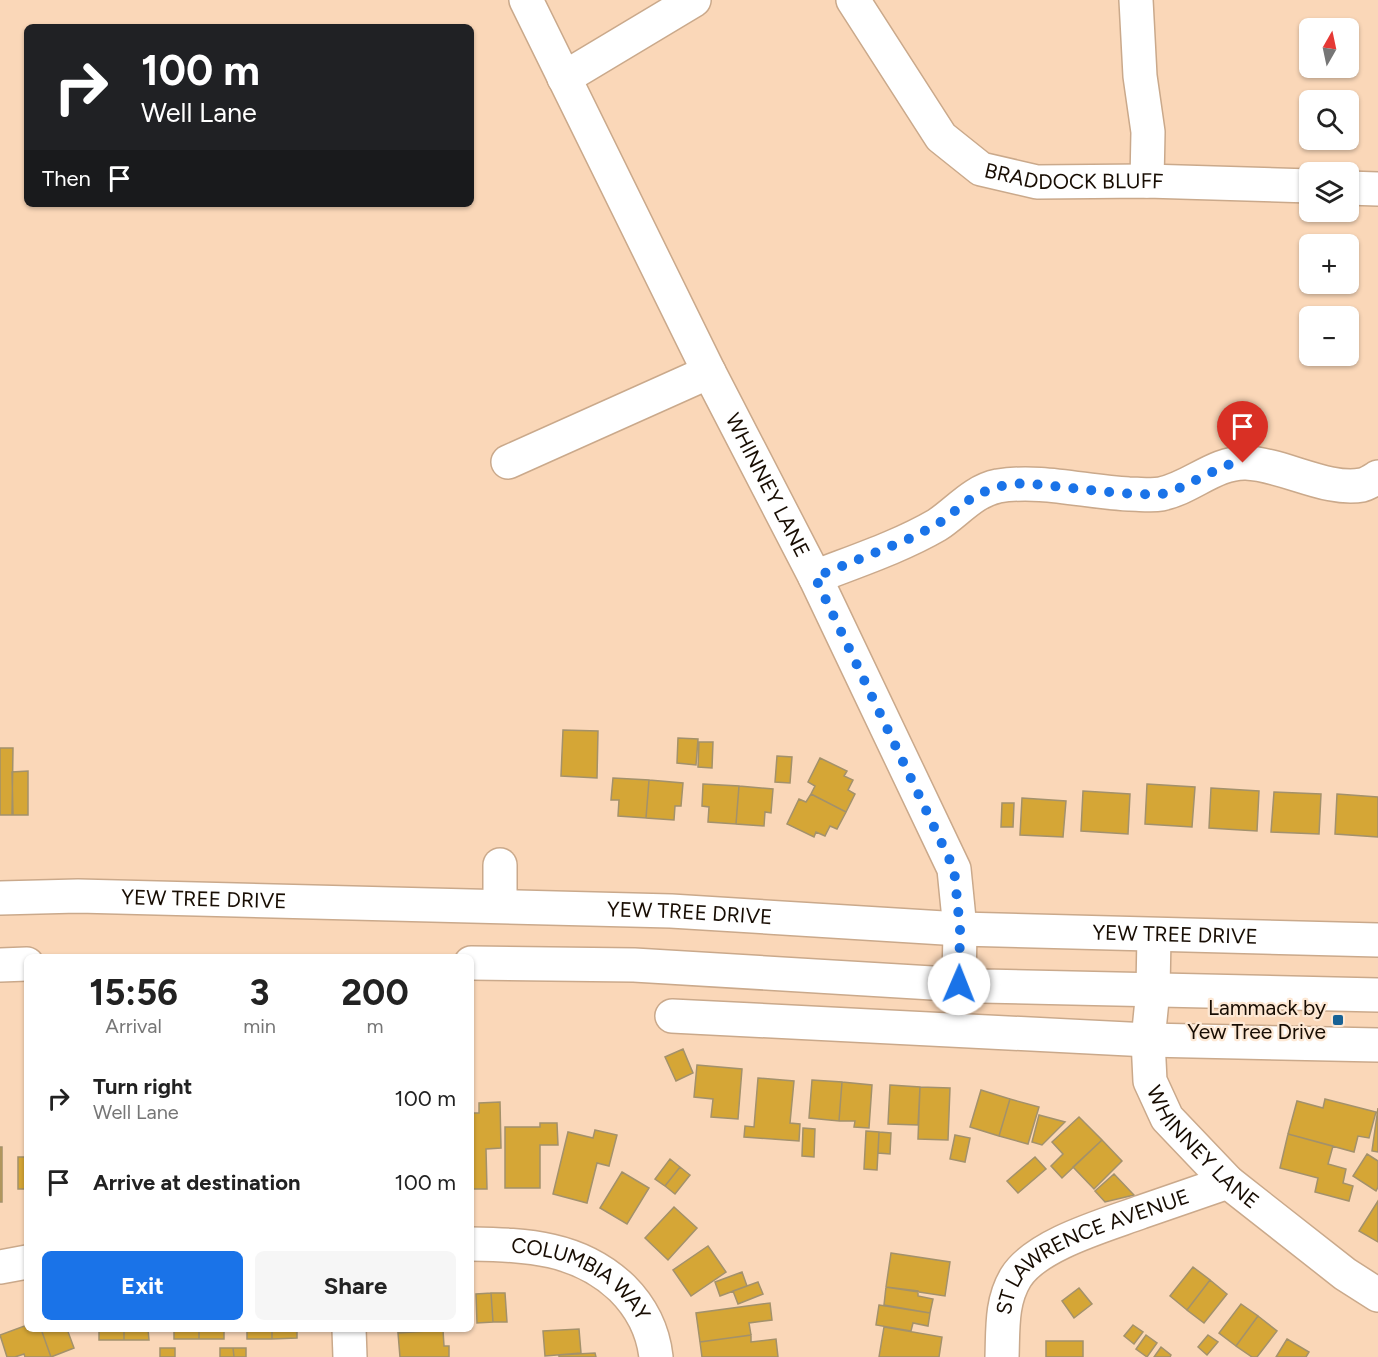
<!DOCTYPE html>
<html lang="en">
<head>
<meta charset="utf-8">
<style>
  :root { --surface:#fff; --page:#f6f6f6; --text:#222; --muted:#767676; --accent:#1a73e8 }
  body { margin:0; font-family:Figtree,sans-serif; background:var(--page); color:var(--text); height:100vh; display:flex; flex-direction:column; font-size:22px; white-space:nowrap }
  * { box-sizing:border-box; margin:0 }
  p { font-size:20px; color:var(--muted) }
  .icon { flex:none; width:33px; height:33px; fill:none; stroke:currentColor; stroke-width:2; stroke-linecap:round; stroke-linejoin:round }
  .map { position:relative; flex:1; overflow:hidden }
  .drawer { position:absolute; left:24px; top:954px; width:450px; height:378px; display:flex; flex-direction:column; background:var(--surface); border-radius:9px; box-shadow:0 2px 4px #0004 }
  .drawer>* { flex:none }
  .banner { position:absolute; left:24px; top:24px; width:450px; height:183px; border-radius:9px; box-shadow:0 2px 4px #0004; background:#202124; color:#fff; overflow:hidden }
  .needle { width:39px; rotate:9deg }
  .fabs { position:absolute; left:1299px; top:18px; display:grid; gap:12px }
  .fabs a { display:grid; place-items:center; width:60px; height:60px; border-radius:9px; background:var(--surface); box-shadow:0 2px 4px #0004; font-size:30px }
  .pin { position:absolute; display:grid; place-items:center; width:51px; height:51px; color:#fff; margin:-62px -26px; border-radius:50% 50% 50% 0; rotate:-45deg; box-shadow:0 0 6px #0007 }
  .pin .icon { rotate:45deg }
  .me { position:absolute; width:66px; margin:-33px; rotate:1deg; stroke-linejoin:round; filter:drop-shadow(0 0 4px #0008) }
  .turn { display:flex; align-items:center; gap:21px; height:126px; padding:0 18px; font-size:27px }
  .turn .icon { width:78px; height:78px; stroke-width:2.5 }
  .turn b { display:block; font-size:42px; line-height:51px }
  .then { display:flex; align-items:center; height:57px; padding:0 18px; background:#0003; gap:12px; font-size:22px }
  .eta { display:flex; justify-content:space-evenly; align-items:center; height:102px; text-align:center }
  .eta b { font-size:36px; font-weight:700; line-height:42px }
  .action { display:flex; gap:12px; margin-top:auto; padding:12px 18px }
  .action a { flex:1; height:69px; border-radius:9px; background:var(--accent); color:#fff; font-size:24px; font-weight:700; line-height:69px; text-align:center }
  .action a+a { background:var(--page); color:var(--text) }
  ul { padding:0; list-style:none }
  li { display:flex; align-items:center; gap:18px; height:84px; padding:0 18px }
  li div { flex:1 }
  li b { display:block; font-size:22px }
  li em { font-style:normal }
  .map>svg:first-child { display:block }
  .building { fill:#d5a636; stroke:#a3916b; stroke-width:1.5 }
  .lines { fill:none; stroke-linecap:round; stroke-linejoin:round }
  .minor-casing { stroke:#caa98b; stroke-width:36 }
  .highway-casing { stroke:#caa98b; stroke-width:36 }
  .minor { stroke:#fff; stroke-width:33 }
  .highway { stroke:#fff; stroke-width:33 }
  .route { stroke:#1a73e8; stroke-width:10; stroke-dasharray:0 18 }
  .poi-dot { fill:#186295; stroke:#fde8d4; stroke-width:2 }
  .labels { text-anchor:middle; stroke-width:4.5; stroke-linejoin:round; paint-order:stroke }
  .street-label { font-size:21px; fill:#180d03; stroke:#fde8d4 }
  .poi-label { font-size:21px; fill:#180d03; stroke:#fde8d4; text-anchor:end }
</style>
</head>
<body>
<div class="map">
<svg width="1378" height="1357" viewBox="0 0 1378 1357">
  <rect width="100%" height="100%" fill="#fad7b8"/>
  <path class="building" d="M563,730L598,731L597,778L561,776Z
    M678,738L698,739L696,765L677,763Z
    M699,742H713L712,768L698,767Z
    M0,748H13L12,815H0Z
    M777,756L792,757L790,783L775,782Z
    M820,758L847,771L844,776L853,780L848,790L855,794L846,812L811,794L815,786L808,782Z
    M28,771V815H13L12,772Z
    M613,778L649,780L646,818L618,816L619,800H611Z
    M649,780L683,783L681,806H675L674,820L646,818Z
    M703,784L739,786L736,824L708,822L709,807L702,806Z
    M1147,784L1195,787L1192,827L1145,824Z
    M739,786L773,789L771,813L765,812L764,826L736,824Z
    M1211,788L1259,791L1257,831L1209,828Z
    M1083,791L1130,794L1128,834L1081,831Z
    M1274,792L1321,794L1319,834L1271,832Z
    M811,794L846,812L837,829L830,826L825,836L816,832L814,837L787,824L799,799L806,802Z
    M1337,794L1378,797V837L1335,834Z
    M1022,798L1066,801L1063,837L1020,835Z
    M1002,803H1014L1013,827H1001Z
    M683,1049L693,1073L676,1081L665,1057Z
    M697,1065L742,1069L738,1119L711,1117L713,1099L694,1097Z
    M758,1078L794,1081L790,1123L800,1124L799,1141L744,1137L745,1126L754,1127Z
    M812,1080L842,1082L839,1121L809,1118Z
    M842,1082L872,1085L869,1128L854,1127L855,1121H839Z
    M890,1085L920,1087L918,1125L888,1124Z
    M920,1087L950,1088L948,1140L918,1139Z
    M981,1090L1010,1099L999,1136L970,1127Z
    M1010,1099L1039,1107L1028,1144L999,1136Z
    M1325,1099L1376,1112L1369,1138L1358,1136L1354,1152L1288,1134L1297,1101L1323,1108Z
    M500,1102L501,1148L486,1149L487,1189H471V1113H479V1103Z
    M1378,1108V1152L1372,1151Z
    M1039,1115L1065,1122L1042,1145L1032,1142Z
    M1079,1117L1102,1140L1062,1178L1051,1166L1063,1154L1052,1142Z
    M540,1123H557L558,1145H540V1188H505V1127H540Z
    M803,1128L815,1129L814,1157L802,1156Z
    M595,1130L617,1135L609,1166L597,1163L587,1203L553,1194L568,1132L593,1138Z
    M866,1131L879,1132L877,1170L864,1169Z
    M879,1132L891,1133L890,1154L878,1153Z
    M1288,1134L1333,1146L1328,1164L1346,1169L1343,1183L1353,1186L1349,1201L1315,1192L1318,1178L1280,1168Z
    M955,1135L970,1138L965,1162L950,1159Z
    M1102,1140L1122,1161L1094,1189L1073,1167Z
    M0,1147H2V1202H0Z
    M1367,1154L1378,1161V1187L1376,1191L1353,1176Z
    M18,1157H27V1189H18Z
    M1035,1157L1046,1169L1018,1193L1007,1181Z
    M670,1159L680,1167L665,1186L655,1179Z
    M680,1167L690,1175L675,1194L665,1186Z
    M622,1172L649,1188L627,1224L600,1208Z
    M1114,1174L1134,1195L1105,1202L1095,1191Z
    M1378,1201V1242L1359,1231Z
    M674,1207L697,1228L668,1260L645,1238Z
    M708,1246L726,1272L691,1296L673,1270Z
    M891,1253L950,1262L945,1296L886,1287Z
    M1193,1267L1210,1280L1187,1310L1170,1296Z
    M742,1272L747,1286L720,1296L715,1282Z
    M1210,1280L1227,1294L1204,1323L1187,1310Z
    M758,1282L763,1294L738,1304L733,1291Z
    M886,1287L918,1291V1296L933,1299L930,1313L884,1305Z
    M1079,1288L1092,1304L1074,1318L1062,1301Z
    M491,1293L493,1322L477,1323L476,1294Z
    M491,1293H505L507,1322H493Z
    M770,1303L772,1320L749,1323L751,1335L700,1342L696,1313Z
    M1241,1304L1258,1316L1236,1346L1219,1333Z
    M879,1305L930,1313L928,1326L913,1323L911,1331L876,1325Z
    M1258,1316L1277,1331L1257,1357H1252L1236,1346Z
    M27,1325V1329H41L51,1357H25L24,1354L15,1357H7L0,1335Z
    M1133,1325L1143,1332L1134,1344L1124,1336Z
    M884,1327L942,1337L939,1357H879Z
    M41,1329H67L74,1348L51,1357Z
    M99,1329H124V1340H99Z
    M124,1329H148L149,1340H124Z
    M174,1329H199V1339H174Z
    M199,1329H224V1339H199Z
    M247,1329H272V1339H247Z
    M272,1329H297V1338L272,1339Z
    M398,1329H443V1330L398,1333Z
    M579,1329L581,1353L545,1356L543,1331Z
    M443,1330L444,1346H449V1357H400L398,1333Z
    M751,1335V1342L776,1339L778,1357H702L700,1342Z
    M1146,1335L1157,1343L1147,1357L1136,1349Z
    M1208,1335L1218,1342L1207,1355L1198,1347Z
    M1287,1339L1309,1352L1306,1357H1276Z
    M1046,1341H1083V1357H1046Z
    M1161,1347L1171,1355L1170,1357H1154Z
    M160,1348H175V1357H160Z
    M220,1348H233L234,1357H220Z
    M233,1348H246V1357H234Z
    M595,1353L596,1357H559V1355Z"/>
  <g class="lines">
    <g class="minor-casing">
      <g id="minor">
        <path id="s1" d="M526,0L709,372L815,577L954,869L960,929L959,984"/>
        <path id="s2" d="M853,0L941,137L981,169L1037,182L1147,181L1310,186"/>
        <path d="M1136,0L1140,76L1148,132L1147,181"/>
        <path d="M564,78L694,0"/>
        <path d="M1348,188L1378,189"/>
        <path d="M508,462L709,372"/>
        <path d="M815,577C856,561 899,547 937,525C957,512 973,491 998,486C1041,479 1086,492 1129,494C1140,494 1151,496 1161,494C1191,488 1215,462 1246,463C1282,464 1328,492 1362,485C1367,484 1373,480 1378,477"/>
        <path d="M500,865V906"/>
        <path id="s3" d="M1154,935L1153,990L1148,1040L1150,1081L1167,1118L1228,1182L1345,1274L1378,1295"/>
        <path d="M672,1016L1148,1040L1378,1045"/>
        <path id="s4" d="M471,1244C527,1245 579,1247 622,1288C641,1307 653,1330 656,1357"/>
        <path d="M0,1267L27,1262"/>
        <path d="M349,1329L350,1357"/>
        <path id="s5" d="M1002,1357C1003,1329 1001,1301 1016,1277C1037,1244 1106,1225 1141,1212C1170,1202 1199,1192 1228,1182"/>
      </g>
    </g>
    <g class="highway-casing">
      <g id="highway">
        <path id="s6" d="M0,898L78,896L671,911L960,929L1378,940"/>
        <path d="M471,963L634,965L982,986L1378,995"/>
        <path d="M0,965L27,964"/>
      </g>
    </g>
    <use href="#minor" class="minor"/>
    <use href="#highway" class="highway"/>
  </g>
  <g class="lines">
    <path class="route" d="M959,984L960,929L954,869L815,577L911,538L938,524L973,497L995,487L1024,483L1118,493L1159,495L1175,490L1227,465L1243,463"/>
  </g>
  <rect class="poi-dot" x="1332" y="1014" width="12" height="12" rx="3"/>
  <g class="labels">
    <g class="street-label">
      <text dy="7" stroke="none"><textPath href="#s2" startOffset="308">BRADDOCK BLUFF</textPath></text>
      <text dy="7" stroke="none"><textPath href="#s1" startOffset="542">WHINNEY LANE</textPath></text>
      <text dy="7" stroke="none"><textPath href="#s6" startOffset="204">YEW TREE DRIVE</textPath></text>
      <text dy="7" stroke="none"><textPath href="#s6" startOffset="690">YEW TREE DRIVE</textPath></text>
      <text dy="7" stroke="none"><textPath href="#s6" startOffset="1176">YEW TREE DRIVE</textPath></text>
      <text dy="7" stroke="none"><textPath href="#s3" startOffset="232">WHINNEY LANE</textPath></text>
      <text dy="7" stroke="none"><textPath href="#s5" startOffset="159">ST LAWRENCE AVENUE</textPath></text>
      <text dy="7" stroke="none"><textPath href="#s4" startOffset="120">COLUMBIA WAY</textPath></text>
    </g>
    <g class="poi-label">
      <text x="1326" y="1015">Lammack by<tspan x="1326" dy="24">Yew Tree Drive</tspan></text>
    </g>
  </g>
</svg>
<div class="fabs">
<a><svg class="needle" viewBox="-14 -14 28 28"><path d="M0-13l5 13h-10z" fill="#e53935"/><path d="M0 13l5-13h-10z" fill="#767676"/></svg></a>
<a><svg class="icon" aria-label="search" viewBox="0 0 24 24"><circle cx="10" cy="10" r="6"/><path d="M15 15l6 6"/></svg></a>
<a><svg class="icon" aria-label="layers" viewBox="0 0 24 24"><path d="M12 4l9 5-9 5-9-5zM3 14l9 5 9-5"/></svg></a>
<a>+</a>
<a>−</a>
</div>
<div class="pin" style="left:1243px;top:463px;background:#d93025"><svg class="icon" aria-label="arrive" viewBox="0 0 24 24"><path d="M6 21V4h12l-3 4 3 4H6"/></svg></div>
<svg class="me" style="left:959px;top:984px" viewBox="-20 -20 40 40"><circle r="19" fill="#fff"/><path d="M0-13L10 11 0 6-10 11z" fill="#1a73e8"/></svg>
<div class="banner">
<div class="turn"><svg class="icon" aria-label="right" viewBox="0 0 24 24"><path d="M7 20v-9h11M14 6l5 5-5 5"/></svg><div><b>100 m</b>Well Lane</div></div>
<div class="then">Then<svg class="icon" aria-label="arrive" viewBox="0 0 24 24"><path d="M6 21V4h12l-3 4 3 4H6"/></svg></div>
</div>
<section class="drawer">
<div class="eta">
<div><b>15:56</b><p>Arrival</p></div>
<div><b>3</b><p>min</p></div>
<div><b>200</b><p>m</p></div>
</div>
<ul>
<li><svg class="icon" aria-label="right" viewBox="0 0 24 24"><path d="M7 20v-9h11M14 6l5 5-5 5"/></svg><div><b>Turn right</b><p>Well Lane</p></div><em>100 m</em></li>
<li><svg class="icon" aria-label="arrive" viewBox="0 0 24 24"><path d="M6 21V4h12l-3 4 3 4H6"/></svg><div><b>Arrive at destination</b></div><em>100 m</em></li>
</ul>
<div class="action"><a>Exit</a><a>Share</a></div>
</section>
</div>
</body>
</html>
